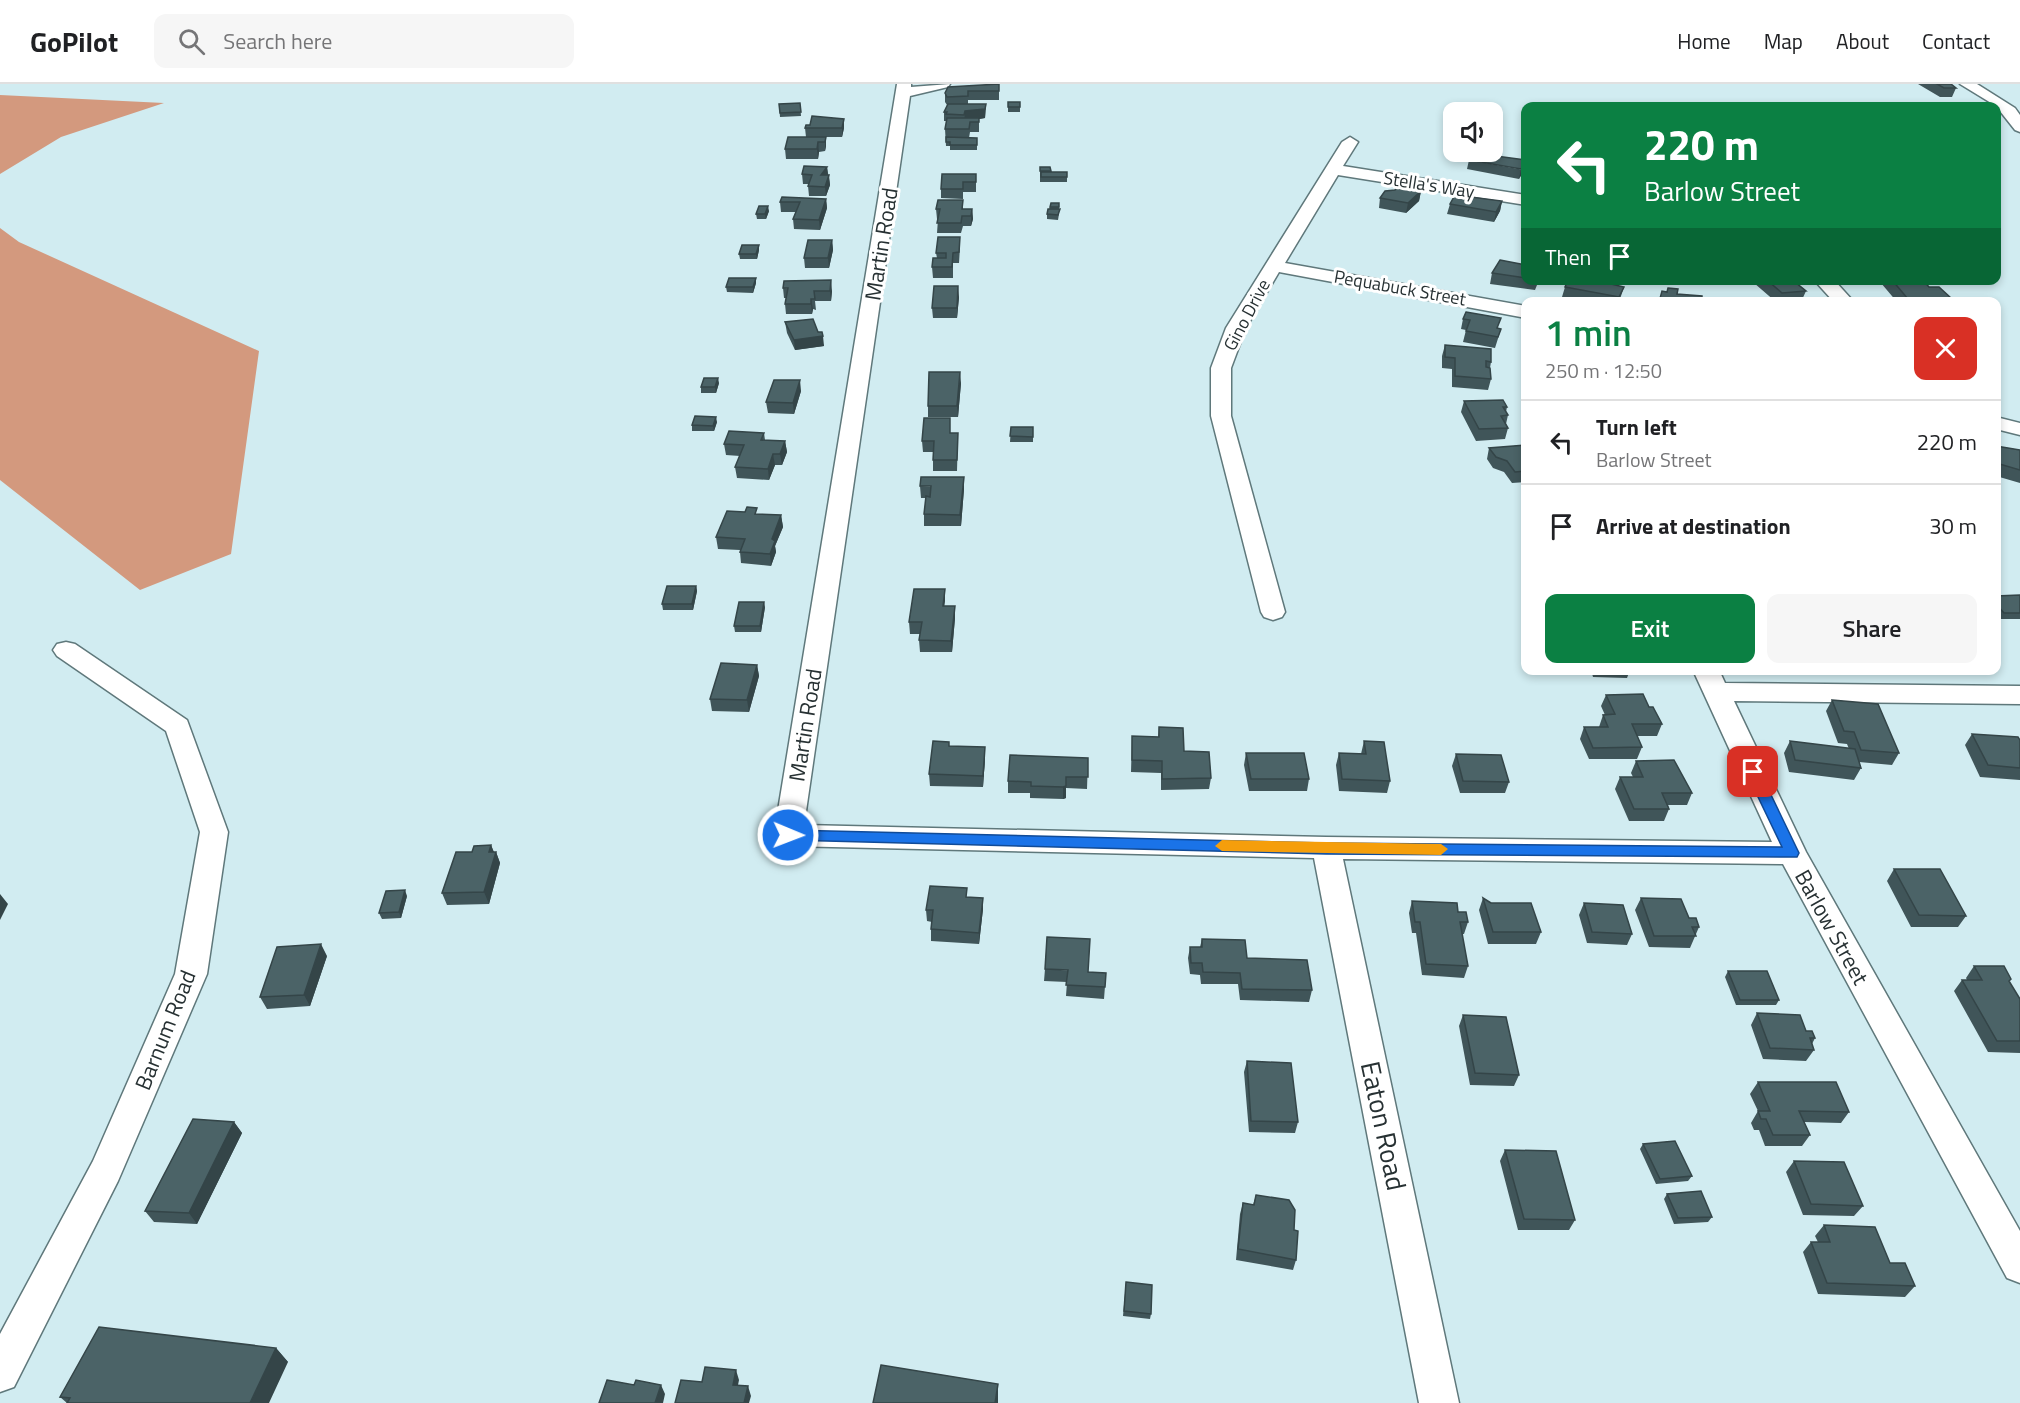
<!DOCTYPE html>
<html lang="en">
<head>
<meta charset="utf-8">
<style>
  :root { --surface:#fff; --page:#f6f6f6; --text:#202124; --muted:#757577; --line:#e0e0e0; --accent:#0b8043 }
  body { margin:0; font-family:"Titillium Web",sans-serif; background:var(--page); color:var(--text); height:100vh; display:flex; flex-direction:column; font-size:22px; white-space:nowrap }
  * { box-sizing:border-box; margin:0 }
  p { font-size:20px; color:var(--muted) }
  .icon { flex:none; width:33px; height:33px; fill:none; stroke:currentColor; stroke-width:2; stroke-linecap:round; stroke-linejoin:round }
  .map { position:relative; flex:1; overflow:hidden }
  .panel { position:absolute; left:1521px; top:213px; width:480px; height:378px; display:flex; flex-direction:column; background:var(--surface); border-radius:12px; box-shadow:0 3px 9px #0003 }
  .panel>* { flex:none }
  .guide { position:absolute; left:1521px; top:18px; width:480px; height:183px; border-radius:12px; box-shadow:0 3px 9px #0003; background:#0b8043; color:#fff; overflow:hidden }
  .fabs { position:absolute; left:1443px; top:18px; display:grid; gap:12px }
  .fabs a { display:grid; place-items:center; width:60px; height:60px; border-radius:12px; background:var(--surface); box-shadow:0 3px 9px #0003; font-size:30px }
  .pin { position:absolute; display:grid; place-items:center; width:51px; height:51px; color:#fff; margin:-26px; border-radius:12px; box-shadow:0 3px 9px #0006 }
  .me { position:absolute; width:66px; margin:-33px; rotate:91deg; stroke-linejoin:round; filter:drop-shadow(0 0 4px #0008) }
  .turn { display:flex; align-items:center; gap:21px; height:126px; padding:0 24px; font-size:27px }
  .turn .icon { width:78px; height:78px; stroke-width:2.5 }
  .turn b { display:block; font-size:42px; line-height:51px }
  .then { display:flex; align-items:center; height:57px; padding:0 24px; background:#0003; gap:12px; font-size:22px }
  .round { display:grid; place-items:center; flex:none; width:63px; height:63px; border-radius:12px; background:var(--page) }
  .head { display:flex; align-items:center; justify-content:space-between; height:102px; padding:0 24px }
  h1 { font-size:36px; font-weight:600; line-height:45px; color:var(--accent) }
  .cta { display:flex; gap:12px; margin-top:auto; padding:12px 24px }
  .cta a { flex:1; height:69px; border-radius:12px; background:var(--accent); color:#fff; font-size:24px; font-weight:600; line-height:69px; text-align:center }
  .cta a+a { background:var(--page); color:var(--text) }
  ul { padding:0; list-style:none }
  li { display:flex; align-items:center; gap:18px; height:84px; padding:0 24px; border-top:2px solid var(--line) }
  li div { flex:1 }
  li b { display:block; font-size:22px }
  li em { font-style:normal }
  header { display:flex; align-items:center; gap:36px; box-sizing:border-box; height:84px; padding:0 30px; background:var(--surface); border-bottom:2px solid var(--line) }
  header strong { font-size:28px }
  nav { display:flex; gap:33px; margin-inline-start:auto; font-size:21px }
  .search { width:420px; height:54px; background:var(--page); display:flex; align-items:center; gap:15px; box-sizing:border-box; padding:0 21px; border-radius:12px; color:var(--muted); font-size:22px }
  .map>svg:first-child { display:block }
  .forest { fill:#d3997e }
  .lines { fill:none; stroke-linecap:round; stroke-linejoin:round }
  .minor-casing { stroke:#5f787b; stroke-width:3 }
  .minor { fill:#fff; fill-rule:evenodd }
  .wall { fill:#405559 }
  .shaded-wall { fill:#344548 }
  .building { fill:#4b6367; stroke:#344548; stroke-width:1.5 }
  .route { fill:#1a73e8; stroke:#114b97; stroke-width:1.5 }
  .slow { fill:#f59e0b }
  .labels { text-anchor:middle; stroke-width:6; stroke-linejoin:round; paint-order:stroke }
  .far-street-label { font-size:18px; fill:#273133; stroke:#fff }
  .street-label { font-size:22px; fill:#273133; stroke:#fff }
  .near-street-label { font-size:27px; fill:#273133; stroke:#fff }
</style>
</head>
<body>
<header>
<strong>GoPilot</strong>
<div class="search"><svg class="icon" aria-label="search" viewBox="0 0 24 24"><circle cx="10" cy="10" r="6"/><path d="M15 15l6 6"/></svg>Search here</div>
<nav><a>Home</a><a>Map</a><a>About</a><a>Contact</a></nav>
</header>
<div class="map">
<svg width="2020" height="1319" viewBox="0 0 2020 1319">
  <rect width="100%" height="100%" fill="#d1ecf1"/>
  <path class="forest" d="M0,11L164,19L61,53L0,90Z
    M0,144L19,158L259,267L231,470L140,506L0,396Z"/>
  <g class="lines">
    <g class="minor-casing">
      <path id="minor" d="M897,0H911V3L950,0L948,3L910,12L804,741L1326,753L1772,758L1693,586H1719L1725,599L2020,602V620L1734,617L1806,768L2020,1147V1199L2007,1194L1783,780L1343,775L1459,1319H1419L1314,774L788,762L778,759L774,751Z
        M1960,0H1977L2015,24L2020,31V48L2015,46L1996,22Z
        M1350,53L1358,58L1343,82L1526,111V121L1338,91L1285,179L1526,222V234L1279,188L1246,244L1231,284V332L1285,528L1282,533L1273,536L1264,533L1261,528L1211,332V284L1226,244L1342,58Z
        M1814,196H1834L1854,218H1834Z
        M1996,333L2020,339V351L1996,345Z
        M66,558L75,560L187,636L228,748L207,890L118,1097L14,1303L0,1308V1250L93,1077L175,890L200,748L166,647L57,572L53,566L57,560Z"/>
    </g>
    <use href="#minor" class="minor"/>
  </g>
  <path class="wall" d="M999,0V16H968V20H986L985,34L979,35V48H970L969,54H977V66H950V62H946L945,45L947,37H944V28L947,21L945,18V9Z
    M1918,0H1951L1956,4L1952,13H1940Z
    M1008,18H1020V28H1008Z
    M800,19L801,32L780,33L779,20Z
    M806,41L844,44L842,53H826V62L825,67L819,68L818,75H786L785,65L806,53L805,44Z
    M1469,76L1524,86L1519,95L1467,85Z
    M827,83L830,101L826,112H809L808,102L809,100H803L802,90Z
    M1040,83H1050L1051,88H1067V98H1040Z
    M976,90V108H963V115L941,114V105Z
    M1421,107L1419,117L1406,129L1379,124L1380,114Z
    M826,115L827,124L820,146L794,145L793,135L796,128H781L780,118Z
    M963,116V125H972L973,135L971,142H963L961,149H937L938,135H937L936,125Z
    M1502,117L1500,127L1494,138L1447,130L1450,120Z
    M1059,119V130L1058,136L1047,135V130L1050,123Z
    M769,127L766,135H757L756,130Z
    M832,156L833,166L829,184H805L804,174Z
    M960,163L959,179H953V194H933L932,183L937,174L936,169Z
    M759,166L757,175H740L739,170Z
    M1526,181V196H1539L1535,206L1490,200L1492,189Z
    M1755,196H1798L1799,197L1798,200L1806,207L1801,218H1776L1754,199Z
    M1882,196H1892L1929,203L1951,214L1949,218H1897L1881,199Z
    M756,199L753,209L727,208L726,203Z
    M1565,203H1624L1619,218H1584L1562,213Z
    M783,204L832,207L831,217H815L816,226L813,225L812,230H786L785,220L786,214H784Z
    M959,213L957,234H933L932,224Z
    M1466,228L1498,244L1501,245L1495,264L1463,258L1466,246L1461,245L1463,235Z
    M785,238L818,248L824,262L795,266L787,249Z
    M1445,261L1491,278L1490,284L1491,295L1488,306L1452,303V285L1442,284V272Z
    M719,299L716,309H701V303Z
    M961,299L958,333H928V322Z
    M801,307L794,330L768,329L766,318Z
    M1464,317L1507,323L1506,328L1508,331L1506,340L1508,344L1505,355L1476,357L1461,328Z
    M717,338L714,347H692V341Z
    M1011,343H1033V358H1010Z
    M764,349L765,356L785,357L787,368L782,381H775L769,396L737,394L735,383L740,372L726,371L724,360Z
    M951,349H958L957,387H933V368H923L922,357Z
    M1526,361V398L1512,399L1504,388L1493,384L1487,375L1489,364Z
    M1996,362L2020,366V399L1996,392Z
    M920,402L964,405L961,442H924V430L926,414H921Z
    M758,430L781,431L783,443L775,462L776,468L771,482L741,479L740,468V466L718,465L716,453Z
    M696,502L697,507L693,526H663L662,520Z
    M945,505L944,522H955V534L952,568H920L919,556L920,550H910L909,538Z
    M2020,511V535H2001L1996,530V512Z
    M765,523L761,548H735L734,542Z
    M757,581L759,592L749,628L712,627L710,615Z
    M1591,586H1630L1627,594L1593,593Z
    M1606,611L1649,623L1662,640L1657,652H1637L1642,663L1637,675H1589L1580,655L1584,643H1599L1603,631H1605L1601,622Z
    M1832,616L1899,669L1892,681L1859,678L1861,684L1854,696L1789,688L1784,669L1790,657L1849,665L1847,660L1838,659L1826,627Z
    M1159,643L1211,694L1209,705L1161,706V689L1131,688L1132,652L1158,653Z
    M1972,650L2020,656V696L1980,693L1965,661Z
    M1364,657L1390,697L1387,709L1339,707L1336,681L1339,669L1361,670Z
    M949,662L985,674L983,703L930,702L929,690Z
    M1246,669L1309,695L1307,707H1249L1244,681Z
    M1456,670L1509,698L1505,709H1460L1452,682Z
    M1088,674L1087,705L1066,704V714L1063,715L1030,714V709H1008V697Z
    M1636,677L1692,709L1687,721H1668L1669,725L1664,737H1629L1615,705L1620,693H1633L1631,689Z
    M491,761L494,768H496L500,779L489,820L447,821L442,809L472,768Z
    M1894,785L1966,832L1958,843H1911L1887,797Z
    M407,812L401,834L382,835L379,829Z
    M967,813L983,825L979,860L931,857V845L932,838L927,837L926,826Z
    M1483,814L1541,848L1536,860H1488L1479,826Z
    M1641,814L1689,834L1699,843L1690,864L1649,863L1635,826Z
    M1412,817L1458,828L1468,838L1464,850H1462L1468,882L1464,894L1422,891L1416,849H1412L1409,829Z
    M1584,819L1632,850L1627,861L1587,859L1579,831Z
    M1202,855L1247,874L1312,906L1309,918L1240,916L1238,900H1201L1200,891L1190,890L1188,874L1190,863H1200Z
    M327,872L310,922L267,925L260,913Z
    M1974,882L2020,915V969L1988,968L1954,907L1962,896H1967L1966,894Z
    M1045,885L1106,889L1104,915L1066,912L1067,898L1044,897Z
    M1728,887L1779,916L1776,921H1736L1725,893Z
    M1757,929L1815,954L1812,960L1814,966L1806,977L1763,975L1751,941Z
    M1463,931L1519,991L1514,1002L1470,1001L1459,942Z
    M1247,977L1298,1038L1295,1049L1249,1048L1244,988Z
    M1758,998L1849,1028L1841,1039L1804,1038L1810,1051L1802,1062H1765L1759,1046H1754L1751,1039L1758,1027L1750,1010Z
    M234,1038L242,1049L197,1140L154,1138L145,1127Z
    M1643,1060L1692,1092L1688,1097L1656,1100L1640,1065Z
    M1505,1066L1575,1136L1569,1146H1518L1500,1077Z
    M1794,1077L1863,1122L1854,1132L1803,1131L1786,1088Z
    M1667,1110L1712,1133L1708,1138L1674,1140L1664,1115Z
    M1256,1111L1294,1146L1296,1176L1293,1186L1236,1176L1240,1130L1243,1119L1253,1121Z
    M1824,1141L1890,1179L1915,1202L1905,1213L1818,1210L1803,1168L1811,1158H1818L1815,1152Z
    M1126,1198L1151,1230L1150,1235L1123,1232Z
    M276,1264L288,1278L67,1319L60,1313Z"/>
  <path class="shaded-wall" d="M986,20L985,34L979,35V48V35L964,40L965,27Z
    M844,35V44L842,53V44Z
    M826,53V62L825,67V58Z
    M818,58L819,68L818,75L817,65Z
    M1526,78L1524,86L1519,95L1521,85Z
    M827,83L828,93L821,91Z
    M829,91L830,101L826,112L825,103Z
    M1421,107L1419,117L1406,129L1408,119Z
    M826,115L827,124L820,146L819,136Z
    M1502,117L1500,127L1494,138L1496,128Z
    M768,122L769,127L766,135L765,130Z
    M972,125L973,135L971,142V132Z
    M832,156L833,166L829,184L828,174Z
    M759,161V166L757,175L756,170Z
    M756,194V199L753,209V203Z
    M831,196L832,207L831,217L830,207Z
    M958,202L959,213L957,234V224Z
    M811,215L813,225L812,230L811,220Z
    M823,252L824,262L795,266L794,256Z
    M960,288L961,299L958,333L957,322Z
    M718,294L719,299L716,309L715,303Z
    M800,296L801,307L794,330L793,319Z
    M716,333L717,338L714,347L713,342Z
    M785,357L787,368L782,381L780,370Z
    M773,370L775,381L769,396L768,385Z
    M964,393V405L961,442L960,431Z
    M781,431L783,443L775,462L776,468L771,482L770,470L772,455Z
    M696,502L697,507L693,526L692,520Z
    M945,505V517L943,533V522Z
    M764,518L765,523L761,548L760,542Z
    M955,522V534L952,568L951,557Z
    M757,581L759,592L749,628L747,616Z
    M985,663V674L983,703V692Z
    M1066,702V714L1063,715V703Z
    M491,761L495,772L496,768L500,779L489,820L484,808L489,768Z
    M405,806L407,812L401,834L399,828Z
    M0,810L8,820L0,836Z
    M983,814V825L979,860V849Z
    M321,860L327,872L310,922L304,911Z
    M234,1038L242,1049L197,1140L189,1129Z
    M276,1264L288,1278L269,1319H250Z
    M736,1286L739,1296L736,1311L733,1301Z
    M998,1300V1319H995Z
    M661,1301L665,1310L663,1319H655Z
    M748,1302L751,1312L749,1319H744Z"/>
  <path class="building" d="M999,0V7H968V12L947,13L945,9L948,3Z
    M1937,0H1951L1956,4H1944Z
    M1008,18H1020V23H1008Z
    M800,19L801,28L780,29L779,20Z
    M948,20H986L985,25L965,27L964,31L946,30L947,28H944Z
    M812,32L844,35L842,44H805L806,41H810Z
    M947,34H979V38H970L969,45H945Z
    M788,53H826L825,58H818L817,65H785Z
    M946,53L977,54V61H950V58H946Z
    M1473,69L1526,76V78L1521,85L1469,76Z
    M804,82L827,83L821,91H829L825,103L808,102L812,91L802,90Z
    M1040,83H1050L1051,87H1040Z
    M1041,88H1067V93H1041Z
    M942,90H976V98H963V105H941Z
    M1397,103L1421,107L1408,119L1380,114L1385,107L1395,106Z
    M1455,111L1502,117L1496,128L1450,120Z
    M782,113L826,115L819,136L793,135L800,118H780Z
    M938,116H963L962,125H972L971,132H962L961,139H937L940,125H936Z
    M1051,119H1059V123H1050Z
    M759,122H768L765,130H756Z
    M1048,125H1060L1058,131L1047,130Z
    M938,153H960L959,168L953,169L952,183H932L933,174H946V169H936Z
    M808,156H832L828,174H804Z
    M742,161H759L756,170H739Z
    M1500,176L1526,181V194L1492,189Z
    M729,194H756L753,203H726Z
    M831,196L830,207H814L815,215H811V220H785L788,204H783L784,197Z
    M1568,196H1594L1624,203L1619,213L1565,203Z
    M1767,196H1798L1799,197L1795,198L1806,207L1782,209Z
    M1892,196H1923L1929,203H1939L1951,214L1908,215Z
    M934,202H958L957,224H932Z
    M1668,204L1678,205L1677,210L1702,212V214L1707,216L1706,218H1659L1662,207L1667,208Z
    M1466,228L1501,234L1497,244L1501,245L1498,253L1466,247L1470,236L1463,235Z
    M813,235L818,248H822L823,252L794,256L785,238Z
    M1445,261L1491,265V278L1486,277V283L1490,284L1491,295L1455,292V274L1445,273Z
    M929,288H960L957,322H928Z
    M704,294H718L715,303H701Z
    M774,296H800L793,319L766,318Z
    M1503,316L1507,323H1503L1508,331L1501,332L1508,344L1479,345L1464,317Z
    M695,332L716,333L713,342L692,341Z
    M924,334H950V349H958L957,376H933L934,357H922Z
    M1011,343H1033V353L1010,352Z
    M729,347L764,349L761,356L785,357L780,370H773L768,385L735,383L744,361L724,360Z
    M1526,361V387L1515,388L1507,377L1496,373L1489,364Z
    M1996,362L2020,366V386L1996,379Z
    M921,393H964L960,431L924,430L926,412L930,413L931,402H920Z
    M747,423L757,424L755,430L781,431L772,455L775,457L770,470L740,468L745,455L716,453L727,427L745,428Z
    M667,502H696L692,520H662Z
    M914,505H945L943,522H955L951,557L919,556L922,538H909Z
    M2020,511V529H2004L1996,520V512Z
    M739,518H764L760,542H734Z
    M721,579L757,581L747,616L710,615Z
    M1643,610L1649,623H1653L1662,640H1632L1642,663L1593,664L1584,643H1608L1603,631L1615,630L1606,611Z
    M1832,616L1878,620L1899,669L1861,666L1854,648L1844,647Z
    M1159,643L1183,644L1184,667L1209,668L1211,694L1162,695V677L1132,676V652L1159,653Z
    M1972,650L2018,653L2020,656V684L1988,681Z
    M933,657L949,658V662L985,663L983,692L929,690Z
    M1364,657L1384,658L1390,697L1342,695L1339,669L1366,670Z
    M1790,657L1855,665L1861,684L1795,676Z
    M1246,669H1304L1309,695H1251Z
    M1456,670L1501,671L1509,698L1463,697Z
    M1010,671L1088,674V693H1066V702L1063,703L1031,702V698L1008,697Z
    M1674,676L1692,709H1662L1669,725H1634L1620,693H1643L1636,677Z
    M491,761L489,768H496L484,808L442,809L456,768H472L474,762Z
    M1894,785H1940L1966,832L1919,831Z
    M930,802L967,804L966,813L983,814L979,849L931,845L933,826H926Z
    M405,806L399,828L379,829L386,807Z
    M1483,814L1491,819H1531L1541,848H1493Z
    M1641,814L1681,815L1689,834H1696L1699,843H1692L1696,852H1654Z
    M1412,817L1457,819L1458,828H1466L1468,838H1460L1468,882L1426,880L1420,838H1415Z
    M1584,819L1623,821L1632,850L1592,848Z
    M1047,853L1090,855L1088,888L1106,889L1105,903L1066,901L1068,886L1045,885Z
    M1202,855L1245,856L1247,874L1307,876L1312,906L1242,905L1240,889L1203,888L1202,879H1191L1190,863H1202Z
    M321,860L304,911L260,913L277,863Z
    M1974,882H2004L2011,895L2009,897L2020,915V957H1997L1962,896H1982Z
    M1728,887H1767L1779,916H1740Z
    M1757,929L1800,931L1806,947H1812L1815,954H1810L1814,966L1770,964Z
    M1463,931L1506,933L1519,991L1475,989Z
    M1247,977L1291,979L1298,1038L1251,1037Z
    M1758,998H1836L1849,1028L1799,1027L1810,1051H1773L1766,1035H1761L1758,1027H1770Z
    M193,1035L234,1038L189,1129L145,1127Z
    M1675,1057L1692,1092L1660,1095L1643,1060Z
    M1505,1066L1556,1067L1575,1136L1524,1135Z
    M1794,1077L1844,1078L1863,1122L1811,1120Z
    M1701,1107L1712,1133L1678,1134L1667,1110Z
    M1256,1111L1289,1116L1295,1126L1294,1146L1298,1147L1296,1176L1238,1165L1243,1119L1254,1121Z
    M1824,1141L1875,1143L1890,1179H1905L1915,1202L1827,1199L1811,1158H1830Z
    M1126,1198L1152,1201L1151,1230L1124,1227Z
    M99,1243L276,1264L250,1319H67L70,1314L60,1313Z
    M881,1281L998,1300L995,1319H873Z
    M705,1283L736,1286L733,1301L748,1302L744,1319H675L681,1296L702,1298Z
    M607,1296L634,1301L636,1296L661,1301L655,1319H599Z"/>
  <path class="route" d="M1753,683L1760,688L1799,769L1797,773L1326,770L788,756L780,751L788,746L1326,759L1782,763L1746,688Z"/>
  <path class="slow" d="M1222,756L1441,760L1448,765L1441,771L1222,767L1215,762Z"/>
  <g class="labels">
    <g class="far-street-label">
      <text transform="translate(1429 101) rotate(9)" y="6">Stella's Way</text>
      <text transform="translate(1400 204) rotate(10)" y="6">Pequabuck Street</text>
      <text transform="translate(1247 231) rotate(-62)" y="6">Gino Drive</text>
    </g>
    <g class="street-label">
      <text transform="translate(881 160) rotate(-81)" y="8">Martin Road</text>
      <text transform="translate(805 641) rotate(-81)" y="8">Martin Road</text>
      <text transform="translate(1832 843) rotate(61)" y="8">Barlow Street</text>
      <text transform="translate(165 946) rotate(-68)" y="8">Barnum Road</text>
    </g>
    <g class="near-street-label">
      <text transform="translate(1383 1042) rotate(78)" y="9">Eaton Road</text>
    </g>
  </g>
</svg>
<div class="fabs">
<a><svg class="icon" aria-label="sound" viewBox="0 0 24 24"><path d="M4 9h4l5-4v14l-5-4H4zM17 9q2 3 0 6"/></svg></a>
</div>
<div class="pin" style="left:1753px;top:688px;background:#d93025"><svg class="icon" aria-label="arrive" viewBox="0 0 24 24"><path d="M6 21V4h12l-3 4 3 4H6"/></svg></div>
<svg class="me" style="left:788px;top:751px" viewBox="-20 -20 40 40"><circle r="17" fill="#1a73e8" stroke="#fff" stroke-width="3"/><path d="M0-11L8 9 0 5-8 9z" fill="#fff"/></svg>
<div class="guide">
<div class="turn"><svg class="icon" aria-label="left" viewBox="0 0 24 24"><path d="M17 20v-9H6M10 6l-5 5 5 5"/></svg><div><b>220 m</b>Barlow Street</div></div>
<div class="then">Then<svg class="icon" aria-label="arrive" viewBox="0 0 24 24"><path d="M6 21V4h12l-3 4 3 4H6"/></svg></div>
</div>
<section class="panel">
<div class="head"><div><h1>1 min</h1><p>250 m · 12:50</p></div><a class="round" style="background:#d93025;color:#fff"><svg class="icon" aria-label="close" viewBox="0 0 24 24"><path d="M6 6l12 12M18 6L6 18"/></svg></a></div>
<ul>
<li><svg class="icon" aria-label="left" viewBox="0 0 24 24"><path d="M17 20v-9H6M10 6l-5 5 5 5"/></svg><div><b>Turn left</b><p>Barlow Street</p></div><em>220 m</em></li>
<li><svg class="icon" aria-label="arrive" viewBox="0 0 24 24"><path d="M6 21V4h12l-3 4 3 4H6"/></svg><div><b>Arrive at destination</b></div><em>30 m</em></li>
</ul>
<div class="cta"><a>Exit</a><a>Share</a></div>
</section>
</div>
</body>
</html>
